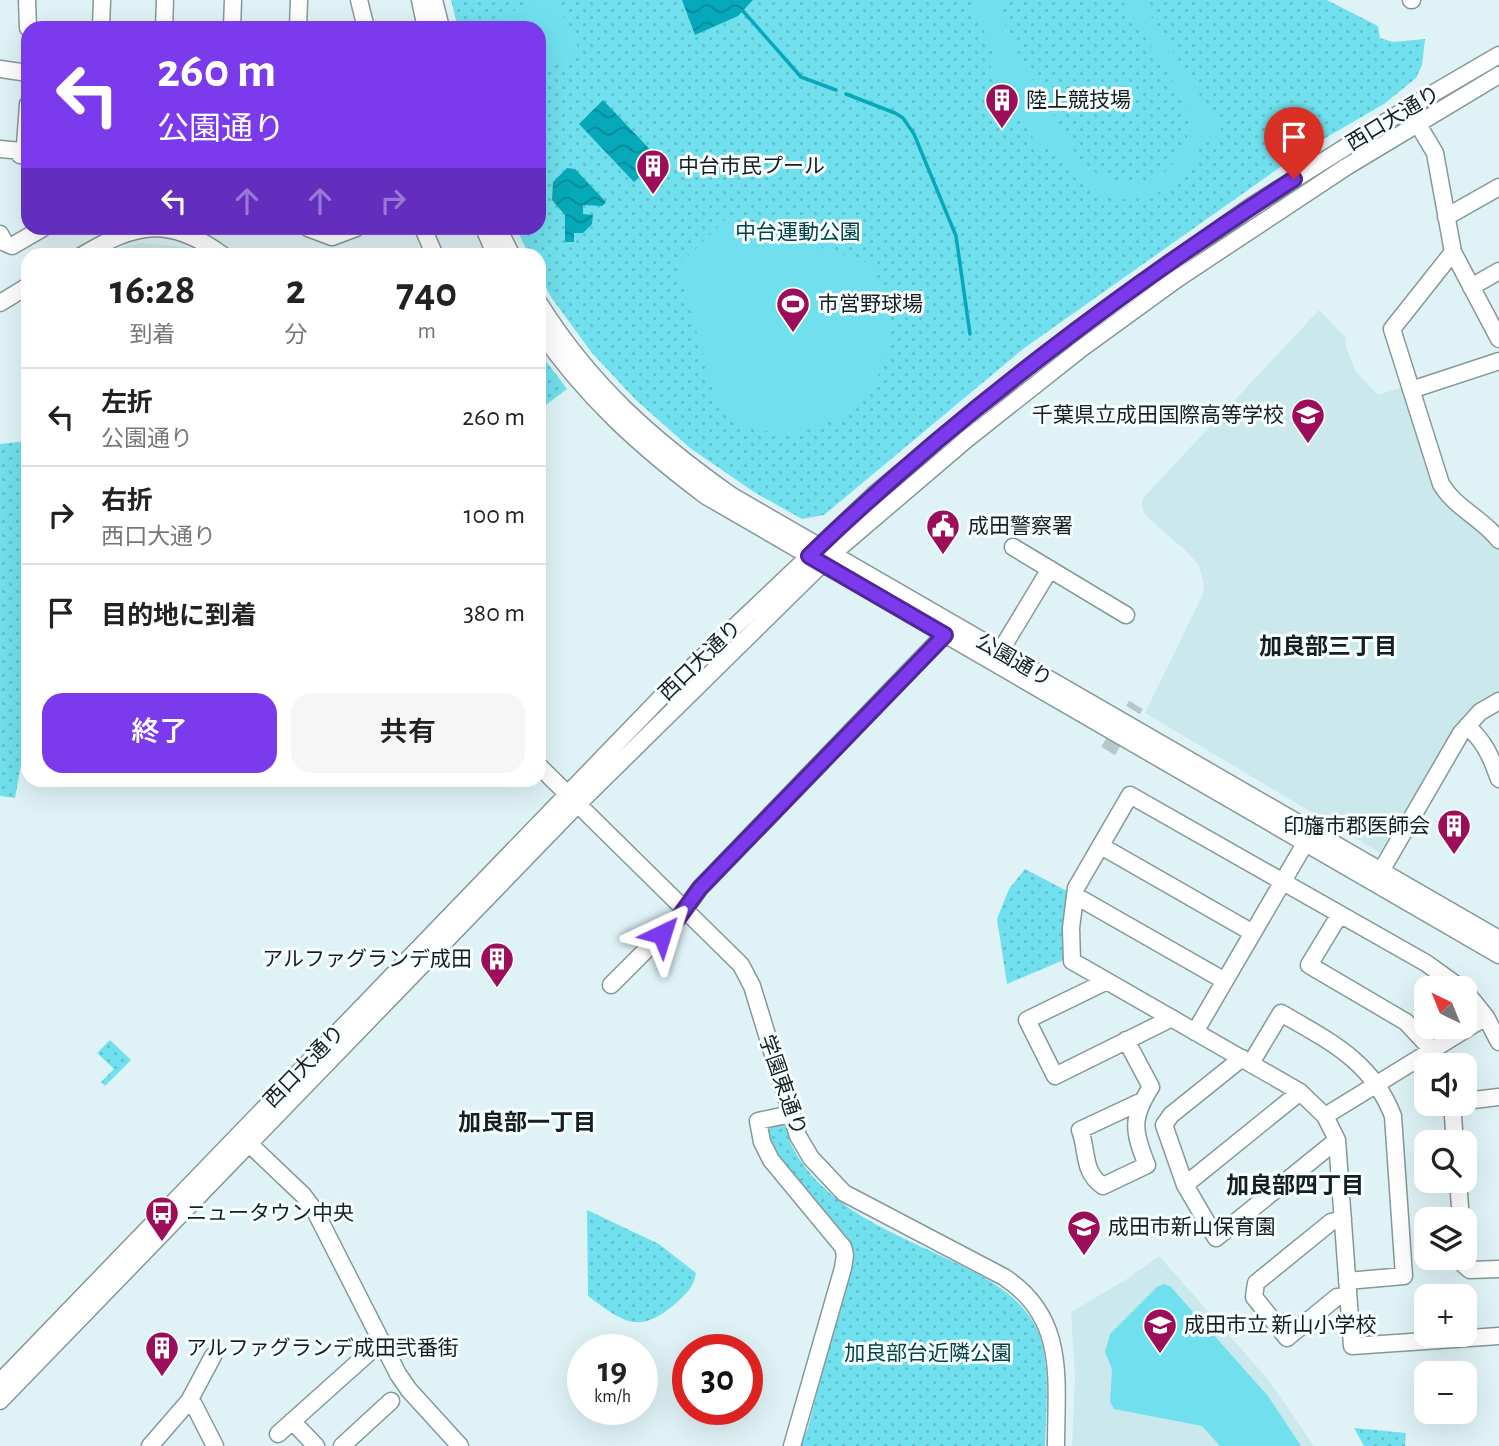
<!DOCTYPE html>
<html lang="ja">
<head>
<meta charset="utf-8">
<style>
  :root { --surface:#fff; --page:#f6f6f6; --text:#222; --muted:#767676; --line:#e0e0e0; --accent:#7c3aed }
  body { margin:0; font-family:"Alegreya Sans","Noto Sans JP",sans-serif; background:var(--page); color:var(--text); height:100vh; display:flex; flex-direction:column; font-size:26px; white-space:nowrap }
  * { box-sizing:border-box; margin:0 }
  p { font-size:23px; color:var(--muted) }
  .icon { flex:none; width:38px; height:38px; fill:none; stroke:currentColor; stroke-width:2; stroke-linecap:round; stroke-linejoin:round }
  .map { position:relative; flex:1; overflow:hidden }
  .drawer { position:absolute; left:21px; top:248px; width:525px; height:539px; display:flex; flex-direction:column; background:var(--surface); border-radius:21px; box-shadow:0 7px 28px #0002 }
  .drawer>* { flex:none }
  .guide { position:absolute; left:21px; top:21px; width:525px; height:214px; border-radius:21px; box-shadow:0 7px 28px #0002; background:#7c3aed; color:#fff; overflow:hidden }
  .needle { width:46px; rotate:317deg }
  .buttons { position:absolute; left:1414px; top:976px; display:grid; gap:14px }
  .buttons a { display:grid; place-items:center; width:63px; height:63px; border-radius:14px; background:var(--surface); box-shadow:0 7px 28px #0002; font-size:35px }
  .speed { position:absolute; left:567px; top:1334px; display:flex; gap:14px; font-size:35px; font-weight:700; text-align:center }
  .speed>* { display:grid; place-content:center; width:91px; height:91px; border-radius:50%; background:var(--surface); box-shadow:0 7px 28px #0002; line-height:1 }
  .speed small { font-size:18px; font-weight:400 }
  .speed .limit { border:10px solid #d22; background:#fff; color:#111 }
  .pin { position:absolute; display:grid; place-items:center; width:60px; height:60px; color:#fff; margin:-72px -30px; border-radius:50% 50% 50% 0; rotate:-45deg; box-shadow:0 0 7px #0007 }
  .pin .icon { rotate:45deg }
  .me { position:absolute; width:77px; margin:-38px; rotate:41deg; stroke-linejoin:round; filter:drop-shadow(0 0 5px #0008) }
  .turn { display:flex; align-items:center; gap:24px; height:147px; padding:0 21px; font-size:32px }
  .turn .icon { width:91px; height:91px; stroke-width:2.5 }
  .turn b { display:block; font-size:49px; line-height:60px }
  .lanes { display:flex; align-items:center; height:66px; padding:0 21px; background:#0003; justify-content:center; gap:35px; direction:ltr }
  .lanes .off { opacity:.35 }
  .eta { display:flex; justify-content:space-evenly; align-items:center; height:119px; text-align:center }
  .eta b { font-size:42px; font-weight:600; line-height:49px }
  .action { display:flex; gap:14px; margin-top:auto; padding:14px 21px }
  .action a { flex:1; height:80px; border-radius:21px; background:var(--accent); color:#fff; font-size:28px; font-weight:600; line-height:80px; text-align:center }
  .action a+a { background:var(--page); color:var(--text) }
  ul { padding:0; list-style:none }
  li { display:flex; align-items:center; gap:21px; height:98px; padding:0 21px; border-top:2px solid var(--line) }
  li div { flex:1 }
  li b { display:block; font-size:26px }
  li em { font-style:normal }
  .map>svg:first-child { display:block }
  .built { fill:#cbe9ec }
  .grass { fill:url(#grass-dots) }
  .garden { fill:#71e0ee }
  .water { fill:url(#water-waves) }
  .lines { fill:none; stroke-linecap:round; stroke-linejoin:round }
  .stream { stroke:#06a9b9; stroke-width:3.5 }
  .minor-tunnel { stroke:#b7c8cb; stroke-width:16; stroke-dasharray:16 8; stroke-linecap:butt }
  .minor-casing { stroke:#85989a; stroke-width:19 }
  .minor { stroke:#fff; stroke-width:16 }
  .route-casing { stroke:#51269a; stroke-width:18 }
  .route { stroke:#7c3aed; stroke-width:12 }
  .labels { text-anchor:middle; stroke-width:6; stroke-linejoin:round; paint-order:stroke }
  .poi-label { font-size:21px; fill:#171e1f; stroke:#f6feff; text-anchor:start }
  .street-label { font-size:21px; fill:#171e1f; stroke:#f6feff }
  .park-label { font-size:21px; fill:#024148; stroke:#f6feff }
  .neighbourhood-label { font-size:23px; font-weight:bold; fill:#171e1f; stroke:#f6feff }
</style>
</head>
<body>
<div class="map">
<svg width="1499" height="1446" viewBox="0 0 1499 1446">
  <defs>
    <pattern id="grass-dots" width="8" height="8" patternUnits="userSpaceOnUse" patternTransform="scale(1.75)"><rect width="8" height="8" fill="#71e0ee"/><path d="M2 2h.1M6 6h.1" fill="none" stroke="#61c0cc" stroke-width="1.8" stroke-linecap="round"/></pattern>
    <pattern id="water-waves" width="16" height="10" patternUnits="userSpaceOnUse" patternTransform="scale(1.75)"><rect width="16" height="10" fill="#06a9b9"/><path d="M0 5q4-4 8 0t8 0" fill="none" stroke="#068996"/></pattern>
  </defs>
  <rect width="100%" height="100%" fill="#dff3f6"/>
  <path class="built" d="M142,243L186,247L202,255H108L127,246Z
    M1319,310L1346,338V347L1356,372L1378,395L1406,386L1436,485L1499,548V691L1461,719L1380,853L1145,713L1203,594L1204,585L1199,565L1186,551L1145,515L1141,504L1144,497Z
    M1159,1256L1267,1378L1314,1446H1072L1075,1376L1071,1312L1127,1279Z"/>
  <path class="grass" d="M451,0H1327L1378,26L1380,38L1393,42L1425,39L1422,65L1416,78L1384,104L1303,151L1023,349L824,515L802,519L754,492L690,448L635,399L592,353L551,297L539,274V256L529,255L516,228H539V28H458Z
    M539,352L567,389L539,410Z
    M28,441V741L22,759L15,798L0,796V444Z
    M1025,869L1067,891L1066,959L1007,984L997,919L1009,889Z
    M110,1040L131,1060L105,1086L101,1082L114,1069L97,1053Z
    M784,1123C787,1131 789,1141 793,1148C826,1210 897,1234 956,1263C985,1277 1019,1295 1035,1325C1052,1356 1046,1411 1045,1446H800L808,1428L853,1252L849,1244L775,1157L764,1130Z
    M587,1210L659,1244L696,1273C694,1287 685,1295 675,1304C638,1336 622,1321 588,1296Z
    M1354,1428L1406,1433L1405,1446H1364Z"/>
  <path class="garden" d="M538,0H556L581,55L539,72V28H475Z
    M982,0H985L988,5L989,0H1004L1003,18L1010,40L1076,154C1105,192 1156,197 1181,152C1186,142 1190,132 1189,121C1187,96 1137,25 1122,0H1141L1223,133L1209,141L1203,133C1197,184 1140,215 1094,191C1072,180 1060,160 1046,141L1038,146L988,62L998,55L970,7Z
    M727,218L866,262C876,270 882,286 886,299C909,376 835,450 758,429C742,425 728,418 717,405L678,266Z
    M1164,1284L1170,1286L1268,1396L1301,1446H1220L1202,1426L1114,1409L1110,1402L1112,1369L1105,1352L1110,1334L1157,1287Z"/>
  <path class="water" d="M682,0H753L738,16L695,35Z
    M603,100L659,159L634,182L579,124Z
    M567,168L575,169L606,202L602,206L583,205V214L593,215L592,224L583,233H574V242H565V215L552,200L553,182Z"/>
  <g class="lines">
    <path class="stream" d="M743,11L801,77L836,90
      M846,94L895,113L903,118L914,134L956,236L970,334"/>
    <path class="minor-tunnel" d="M1108,751L1136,705"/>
    <g class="minor-casing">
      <path id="minor" d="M27,0L28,28
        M359,0L366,28
        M420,0L426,28
        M434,0L441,28
        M1411,0H1412
        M101,28L102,0
        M164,28L165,0
        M232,28L233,0
        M298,28L299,0
        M0,69L28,73
        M1413,116L1435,153L1453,252L1499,339
        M0,149L22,151L20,155L25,156
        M20,155L25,146L28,104
        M1446,217L1499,187
        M308,228L332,237L356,228
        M423,228L435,256
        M484,228L496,256
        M498,228L512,256
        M0,234L5,243L12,246L43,228
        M1453,252L1392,329L1441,484C1455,508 1482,518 1499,540
        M81,256C136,223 169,215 224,256
        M1471,287L1499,271
        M0,303L28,286
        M539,303C591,386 653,440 732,496L1499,939
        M539,329C584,396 642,448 706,496L1499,955
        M1411,390L1499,361
        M1013,547L1126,615
        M995,660L1050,569
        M1467,726C1485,742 1491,757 1499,779
        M539,766L741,965L752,986L798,1136L811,1158L844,1193L1004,1277C1067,1318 1056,1380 1056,1446
        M1101,846L1253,933
        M1381,871L1461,733L1480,712L1499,701
        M1076,896L1225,981
        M1340,914L1309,965L1406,1022L1432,1050
        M1107,981L1027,1020L1055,1076L1172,1018
        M611,985L679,917L700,888L945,634
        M1462,989L1426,963L1130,795L1076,888L1071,928L1072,961L1300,1092L1325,1116L1337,1140L1352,1346L1499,1336
        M1465,991L1486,1017L1499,1042
        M1195,1032L1310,835
        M1126,1040L1151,1087C1131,1118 1133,1131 1147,1165L1103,1186C1082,1172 1088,1151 1080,1130L1142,1101
        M1242,1058L1171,1115L1164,1125L1185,1185L1216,1238L1337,1140
        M1251,1063L1281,1013C1329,1041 1372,1061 1393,1116L1404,1276L1347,1281
        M1465,1101L1499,1097
        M1452,1104L1455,1143
        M791,1114L758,1121L762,1142L771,1160L843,1247L845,1255L843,1268L792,1446
        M1325,1116L1486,1017
        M242,1137L303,1195L315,1211L398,1374L409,1390L460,1446
        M1458,1181L1461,1220
        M1185,1185L1300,1092
        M1343,1219L1331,1222L1256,1283L1254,1297L1287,1338L1337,1297L1348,1296
        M1463,1258L1464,1265L1470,1270L1499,1269
        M0,1382L670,688L877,492L1002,389L1074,333L1250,207L1408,108L1499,55
        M0,1401L578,804L831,555L967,439L1082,348L1177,279L1346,167L1499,75
        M189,1401L194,1405L215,1446
        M292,1421L316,1446
        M278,1434L382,1341
        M150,1446L189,1401L213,1356
        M342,1446L391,1401"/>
    </g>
    <use href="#minor" class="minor"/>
  </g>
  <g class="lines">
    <g class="route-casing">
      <path id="route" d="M662,934L679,917L700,888L945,635L809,556C953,417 1126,287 1294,179"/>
    </g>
    <use href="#route" class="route"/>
  </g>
  <defs>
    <g id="building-pin" transform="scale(1.75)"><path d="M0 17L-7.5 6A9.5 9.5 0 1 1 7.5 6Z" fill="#9c0d5a" stroke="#f6feff"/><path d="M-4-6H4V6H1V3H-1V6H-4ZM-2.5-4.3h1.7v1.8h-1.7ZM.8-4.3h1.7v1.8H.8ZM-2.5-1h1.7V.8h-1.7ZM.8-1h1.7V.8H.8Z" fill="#fff"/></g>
    <g id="stadium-pin" transform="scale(1.75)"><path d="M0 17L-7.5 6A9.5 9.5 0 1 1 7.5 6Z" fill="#9c0d5a" stroke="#f6feff"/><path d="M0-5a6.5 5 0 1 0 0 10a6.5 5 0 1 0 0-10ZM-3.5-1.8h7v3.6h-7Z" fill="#fff"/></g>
    <g id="school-pin" transform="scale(1.75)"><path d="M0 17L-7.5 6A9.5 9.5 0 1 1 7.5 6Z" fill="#9c0d5a" stroke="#f6feff"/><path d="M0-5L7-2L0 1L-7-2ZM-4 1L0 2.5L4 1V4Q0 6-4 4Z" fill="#fff"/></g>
    <g id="civic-pin" transform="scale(1.75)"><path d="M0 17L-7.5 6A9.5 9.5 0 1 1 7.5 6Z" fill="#9c0d5a" stroke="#f6feff"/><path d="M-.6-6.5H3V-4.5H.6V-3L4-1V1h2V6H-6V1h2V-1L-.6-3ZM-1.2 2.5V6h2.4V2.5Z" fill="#fff"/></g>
    <g id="bus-pin" transform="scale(1.75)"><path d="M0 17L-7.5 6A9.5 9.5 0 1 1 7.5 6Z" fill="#9c0d5a" stroke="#f6feff"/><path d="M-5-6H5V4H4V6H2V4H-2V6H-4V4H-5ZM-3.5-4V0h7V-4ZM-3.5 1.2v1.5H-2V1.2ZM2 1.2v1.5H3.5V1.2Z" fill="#fff"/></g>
  </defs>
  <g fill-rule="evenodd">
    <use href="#building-pin" x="1002" y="100"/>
    <use href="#building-pin" x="653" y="166"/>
    <use href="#stadium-pin" x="793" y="304"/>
    <use href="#school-pin" x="1308" y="415"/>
    <use href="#civic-pin" x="943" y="526"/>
    <use href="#building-pin" x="1454" y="826"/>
    <use href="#building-pin" x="497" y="959"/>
    <use href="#bus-pin" x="162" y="1213"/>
    <use href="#school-pin" x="1084" y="1227"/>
    <use href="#school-pin" x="1160" y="1325"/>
    <use href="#building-pin" x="162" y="1348"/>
  </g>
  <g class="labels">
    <g class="poi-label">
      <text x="1026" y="107">陸上競技場</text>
      <text x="678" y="173">中台市民プール</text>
      <text x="818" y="311">市営野球場</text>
      <text x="1284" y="422" text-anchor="end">千葉県立成田国際高等学校</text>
      <text x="968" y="533">成田警察署</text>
      <text x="1430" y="833" text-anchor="end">印旛市郡医師会</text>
      <text x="472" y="966" text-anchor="end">アルファグランデ成田</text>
      <text x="186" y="1220">ニュータウン中央</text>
      <text x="1108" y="1234">成田市新山保育園</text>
      <text x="1184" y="1332">成田市立 新山小学校</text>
      <text x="186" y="1355">アルファグランデ成田弐番街</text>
    </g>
    <g class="street-label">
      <text transform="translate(1393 118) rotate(-31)" y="7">西口大通り</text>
      <text transform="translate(700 660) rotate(-44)" y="7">西口大通り</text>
      <text transform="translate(1014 660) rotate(30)" y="7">公園通り</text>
      <text transform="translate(304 1066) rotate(-46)" y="7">西口大通り</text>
      <text transform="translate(783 1085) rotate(71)" y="7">学園東通り</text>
    </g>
    <g class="park-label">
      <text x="798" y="239">中台運動公園</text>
      <text x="928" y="1360">加良部台近隣公園</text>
    </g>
    <g class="neighbourhood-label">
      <text x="1328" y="654">加良部三丁目</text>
      <text x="527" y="1130">加良部一丁目</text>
      <text x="1295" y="1193">加良部四丁目</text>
    </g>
  </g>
</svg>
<div class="buttons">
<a><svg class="needle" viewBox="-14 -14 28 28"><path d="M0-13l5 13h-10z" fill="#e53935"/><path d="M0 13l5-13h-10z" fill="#767676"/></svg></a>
<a><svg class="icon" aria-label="sound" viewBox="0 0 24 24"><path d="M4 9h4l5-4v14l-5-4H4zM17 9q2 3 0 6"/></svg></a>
<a><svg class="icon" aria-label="search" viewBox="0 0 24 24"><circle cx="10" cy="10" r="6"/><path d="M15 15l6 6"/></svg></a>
<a><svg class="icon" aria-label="layers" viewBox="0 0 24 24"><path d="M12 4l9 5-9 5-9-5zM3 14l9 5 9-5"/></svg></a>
<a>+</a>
<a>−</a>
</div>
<div class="speed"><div>19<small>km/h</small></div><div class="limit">30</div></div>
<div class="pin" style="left:1294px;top:179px;background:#d93025"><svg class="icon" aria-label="arrive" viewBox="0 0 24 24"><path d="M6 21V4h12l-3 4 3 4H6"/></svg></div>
<svg class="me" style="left:662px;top:934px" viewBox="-20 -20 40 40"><path d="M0-17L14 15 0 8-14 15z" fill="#7c3aed" stroke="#fff" stroke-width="4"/></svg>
<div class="guide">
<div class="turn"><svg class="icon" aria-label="left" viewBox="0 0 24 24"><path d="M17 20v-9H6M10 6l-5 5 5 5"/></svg><div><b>260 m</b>公園通り</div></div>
<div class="lanes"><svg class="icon" aria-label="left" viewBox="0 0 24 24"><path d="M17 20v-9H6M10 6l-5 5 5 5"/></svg><svg class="icon off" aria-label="ahead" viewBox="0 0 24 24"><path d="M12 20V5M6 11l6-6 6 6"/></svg><svg class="icon off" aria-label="ahead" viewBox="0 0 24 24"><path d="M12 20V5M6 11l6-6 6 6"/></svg><svg class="icon off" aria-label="right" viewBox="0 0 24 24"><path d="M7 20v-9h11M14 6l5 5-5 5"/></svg></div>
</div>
<section class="drawer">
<div class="eta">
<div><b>16:28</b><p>到着</p></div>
<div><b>2</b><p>分</p></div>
<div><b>740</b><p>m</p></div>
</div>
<ul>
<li><svg class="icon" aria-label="left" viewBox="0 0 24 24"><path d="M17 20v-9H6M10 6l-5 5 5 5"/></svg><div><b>左折</b><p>公園通り</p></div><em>260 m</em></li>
<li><svg class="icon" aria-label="right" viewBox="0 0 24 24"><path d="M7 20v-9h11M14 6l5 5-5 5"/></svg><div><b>右折</b><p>西口大通り</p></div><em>100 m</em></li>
<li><svg class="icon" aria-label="arrive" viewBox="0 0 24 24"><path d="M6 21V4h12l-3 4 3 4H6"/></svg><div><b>目的地に到着</b></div><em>380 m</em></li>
</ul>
<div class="action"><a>終了</a><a>共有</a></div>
</section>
</div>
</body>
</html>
